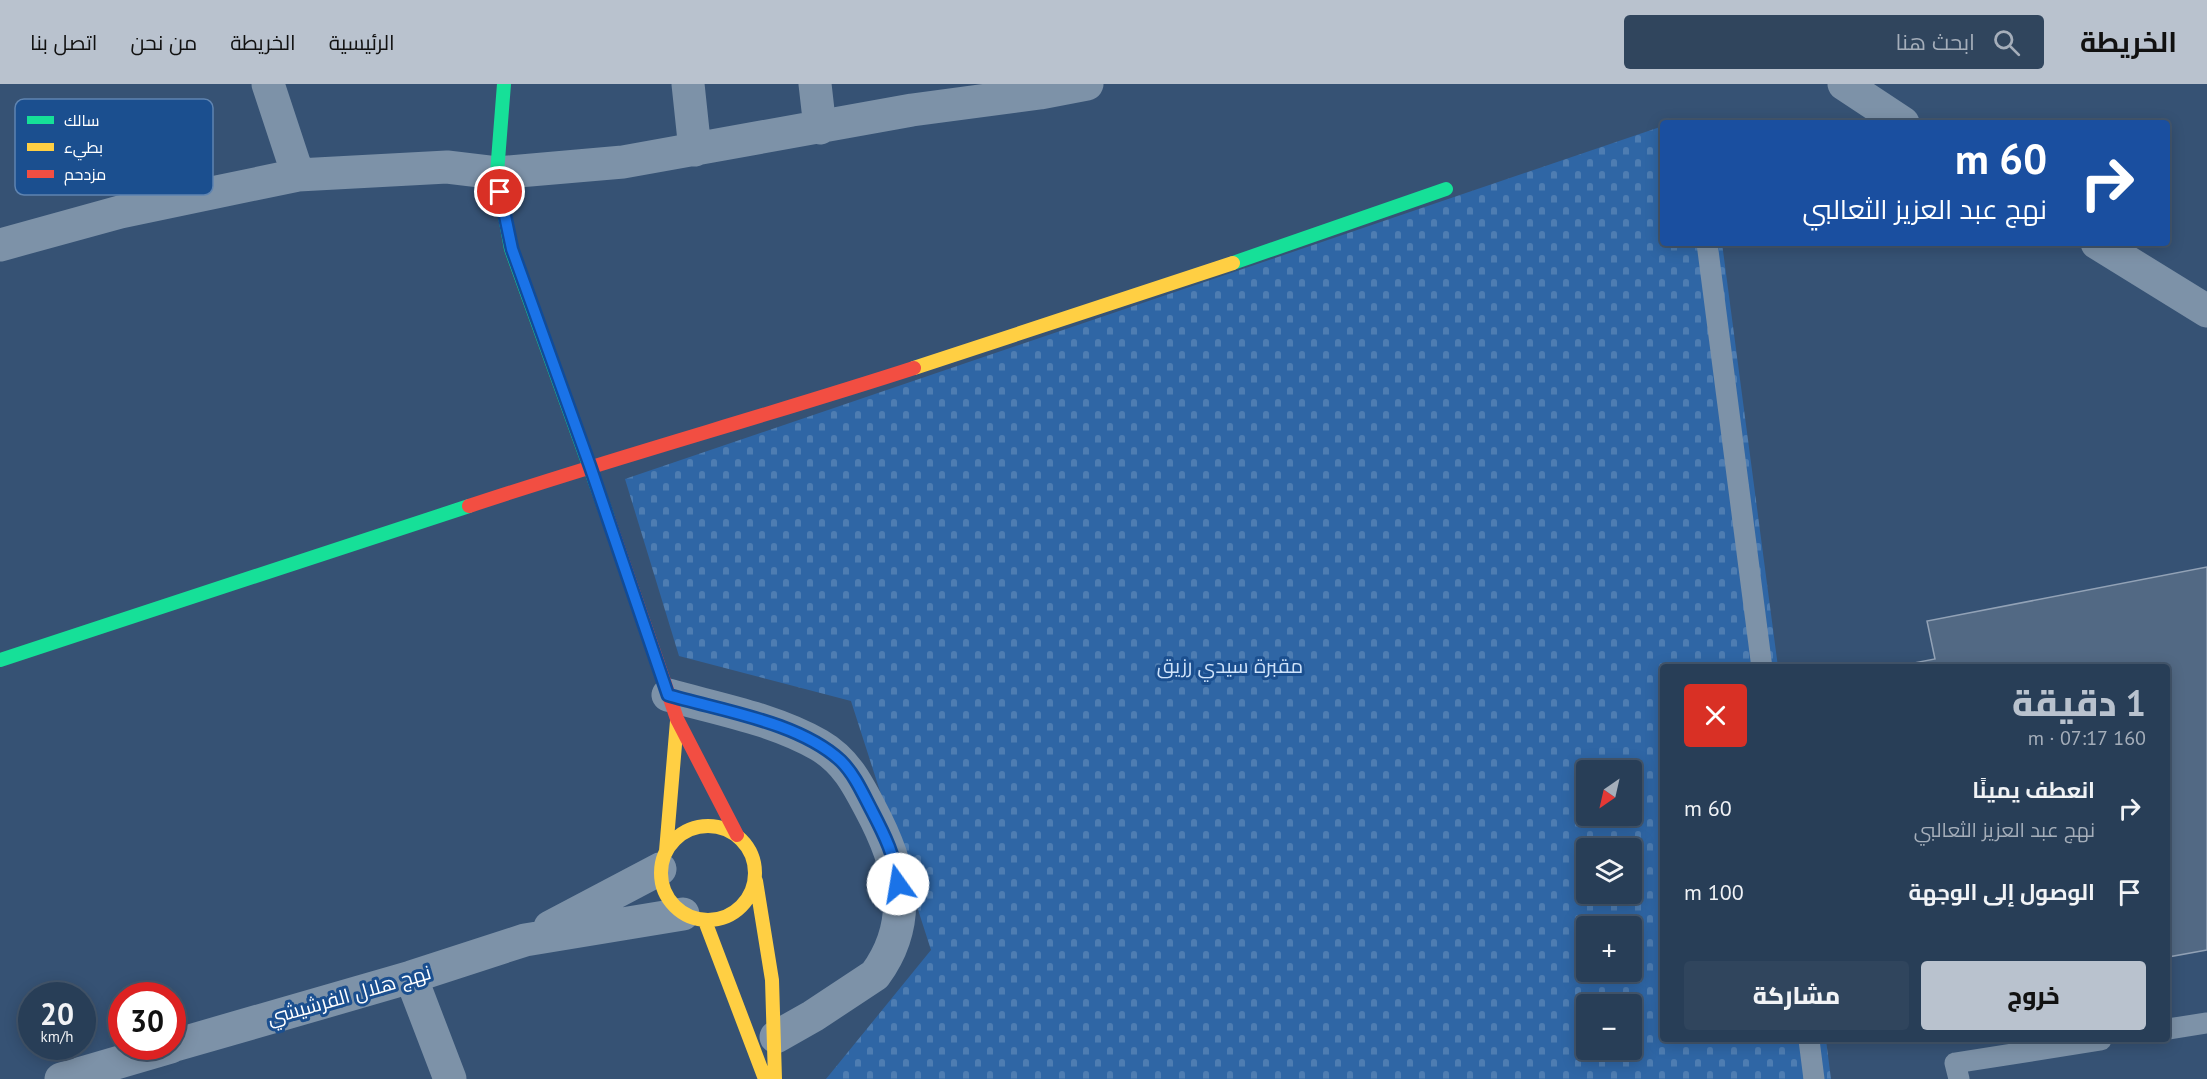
<!DOCTYPE html>
<html lang="ar">
<head>
<meta charset="utf-8">
<style>
  :root { --surface:#283e57; --page:#30455d; --text:#f1f3f6; --muted:#a5aeba; --line:#44576d; --accent:#b9c2ce }
  body { margin:0; font-family:"PT Sans",Cairo,sans-serif; background:var(--page); color:var(--text); direction:rtl; height:100vh; display:flex; flex-direction:column; font-size:22px; white-space:nowrap }
  * { box-sizing:border-box; margin:0 }
  p { font-size:20px; color:var(--muted) }
  .icon { flex:none; width:33px; height:33px; fill:none; stroke:currentColor; stroke-width:2; stroke-linecap:round; stroke-linejoin:round }
  .map { position:relative; flex:1; overflow:hidden; direction:ltr }
  .side { position:absolute; left:1660px; top:580px; width:510px; height:378px; display:flex; flex-direction:column; background:var(--surface); border-radius:6px; box-shadow:0 3px 15px #0003,0 0 0 2px var(--line); direction:rtl }
  .side>* { flex:none }
  .hud { position:absolute; left:1660px; top:36px; width:510px; height:126px; border-radius:6px; box-shadow:0 3px 15px #0003,0 0 0 2px var(--line); direction:rtl; background:#1a4fa0; color:#fff; overflow:hidden }
  .needle { width:39px; rotate:214deg }
  .tools { position:absolute; left:1576px; top:676px; display:grid; gap:12px }
  .tools a { display:grid; place-items:center; width:66px; height:66px; border-radius:6px; background:var(--surface); box-shadow:0 3px 15px #0003,0 0 0 2px var(--line); font-size:30px }
  .speed { position:absolute; left:18px; top:898px; display:flex; gap:12px; font-size:30px; font-weight:700; text-align:center }
  .speed>* { display:grid; place-content:center; width:78px; height:78px; border-radius:50%; background:var(--surface); box-shadow:0 3px 15px #0003,0 0 0 2px var(--line); line-height:1 }
  .speed small { font-size:15px; font-weight:400 }
  .speed .limit { border:9px solid #d22; background:#fff; color:#111 }
  .pin { position:absolute; display:grid; place-items:center; width:51px; height:51px; color:#fff; margin:-26px; border:3px solid #fff; border-radius:50%; box-shadow:0 2px 6px #0007 }
  .me { position:absolute; width:66px; margin:-33px; rotate:347deg; stroke-linejoin:round; filter:drop-shadow(0 0 4px #0008) }
  .turn { display:flex; align-items:center; gap:21px; height:126px; padding:0 24px; font-size:27px }
  .turn .icon { width:78px; height:78px; stroke-width:2.5 }
  .turn b { display:block; font-size:42px; line-height:51px }
  .round { display:grid; place-items:center; flex:none; width:63px; height:63px; border-radius:6px; background:var(--page) }
  .overview { display:flex; align-items:center; justify-content:space-between; height:102px; padding:0 24px }
  h1 { font-size:36px; font-weight:800; line-height:45px; color:var(--accent) }
  .action { display:flex; gap:12px; margin-top:auto; padding:12px 24px }
  .action a { flex:1; height:69px; border-radius:6px; background:var(--accent); color:#111; font-size:24px; font-weight:800; line-height:69px; text-align:center }
  .action a+a { background:var(--page); color:var(--text) }
  ul { padding:0; list-style:none }
  li { display:flex; align-items:center; gap:18px; height:84px; padding:0 24px }
  li div { flex:1 }
  li b { display:block; font-size:22px }
  li em { font-style:normal }
  header { display:flex; align-items:center; gap:36px; box-sizing:border-box; height:84px; padding:0 30px; background:var(--accent); color:#111 }
  header strong { font-size:28px }
  nav { display:flex; gap:33px; margin-inline-start:auto; font-size:21px }
  .search { width:420px; height:54px; background:var(--page); display:flex; align-items:center; gap:15px; box-sizing:border-box; padding:0 21px; border-radius:6px; color:var(--muted); font-size:22px }
  .map>svg:first-child { display:block }
  .cemetery { fill:url(#cemetery-stones); fill-rule:evenodd }
  .building { fill:#526984; stroke:#92a2b6; stroke-width:1.5 }
  .lines { fill:none; stroke-linecap:round; stroke-linejoin:round }
  .lane { stroke:#7d92a8; stroke-width:21 }
  .street { stroke:#7d92a8; stroke-width:33 }
  .fast { stroke:#16e098; stroke-width:14 }
  .slow { stroke:#ffcf43; stroke-width:14 }
  .jam { stroke:#f24e42; stroke-width:14 }
  .route-casing { stroke:#114b97; stroke-width:15 }
  .route { stroke:#1a73e8; stroke-width:10 }
  .labels { text-anchor:middle; stroke-width:6; stroke-linejoin:round; paint-order:stroke }
  .park-label { font-size:20px; fill:#cfe3fa; stroke:#1b4f8f }
  .street-label { font-size:20px; fill:#fff; stroke:#1b4f8f }
  .key { fill:#1b4f8f; stroke:#5f84b1; stroke-width:1.5 }
  .key-label { font-size:16px; fill:#fff }
</style>
</head>
<body>
<header>
<strong>الخريطة</strong>
<div class="search"><svg class="icon" aria-label="search" viewBox="0 0 24 24"><circle cx="10" cy="10" r="6"/><path d="M15 15l6 6"/></svg>ابحث هنا</div>
<nav><a>الرئيسية</a><a>الخريطة</a><a>من نحن</a><a>اتصل بنا</a></nav>
</header>
<div class="map">
<svg width="2207" height="995" viewBox="0 0 2207 995">
  <defs>
    <pattern id="cemetery-stones" width="16" height="16" patternUnits="userSpaceOnUse" patternTransform="scale(1.5)"><rect width="16" height="16" fill="#2f66a5"/><path d="M2 7V4a2 2 0 0 1 4 0v3zM10 15v-3a2 2 0 0 1 4 0v3z" fill="#4e7db2"/></pattern>
  </defs>
  <rect width="100%" height="100%" fill="#365274"/>
  <path class="cemetery" d="M1663,42L1664,159H1722L1778,583L1664,584V956H1826L1831,995H826L931,866L851,617L679,572L625,395ZM1587,687H1632V732H1587ZM1587,765H1632V810H1587ZM1587,843H1632V888H1587ZM1587,921H1632V966H1587Z"/>
  <path class="building" d="M2207,483V866L2168,873V584H1903V581L1935,575L1927,537Z"/>
  <g class="lines">
    <path class="lane" d="M1707,159L1762,584
      M2168,945L2207,939
      M1809,956L1814,995
      M1959,995L1955,979L2101,956"/>
    <path class="street" d="M268,0L298,91
      M688,0L695,66
      M815,0L820,44
      M1844,0L1903,39
      M2097,159L2207,227
      M0,161L120,128L298,91L447,83L497,89L623,78L912,26L1040,9L1087,0
      M668,611C718,625 774,635 819,661C845,676 857,699 870,724C900,780 916,835 875,891L813,932L776,953
      M550,843L660,785
      M411,893L450,995
      M172,962L411,893L525,856L683,830
      M61,995L171,963"/>
    <path class="fast" d="M504,0L497,89L511,165L608,434
      M1233,179L1446,105
      M0,576L469,422"/>
    <path class="slow" d="M914,284L1233,179
      M661 789a47 47 0 1 1 94 0a47 47 0 1 1-94 0Z
      M666,767L677,637
      M756,797L772,896L775,995
      M705,837L765,995"/>
    <path class="jam" d="M469,422C616,373 766,332 914,284
      M608,434L677,635L737,751"/>
  </g>
  <g class="lines">
    <g class="route-casing">
      <path id="route" d="M500,108L512,165L590,382L668,611C722,627 799,638 841,677C855,691 863,710 872,727C884,750 896,774 898,800"/>
    </g>
    <use href="#route" class="route"/>
  </g>
  <g class="labels">
    <g class="park-label">
      <text x="1230" y="589">مقبرة سيدي رزيق</text>
    </g>
    <g class="street-label">
      <text transform="translate(349 911) rotate(-16)" y="7">نهج هلال الفرشيشي</text>
    </g>
  </g>
  <rect x="15" y="15" width="198" height="96" rx="9" class="key"/>
  <rect x="27" y="32" width="27" height="8" fill="#16e098"/>
  <rect x="27" y="59" width="27" height="8" fill="#ffcf43"/>
  <rect x="27" y="86" width="27" height="8" fill="#f24e42"/>
  <g class="key-label">
    <text x="64" y="42">سالك</text>
    <text x="64" y="69">بطيء</text>
    <text x="64" y="96">مزدحم</text>
  </g>
</svg>
<div class="tools">
<a><svg class="needle" viewBox="-14 -14 28 28"><path d="M0-13l5 13h-10z" fill="#e53935"/><path d="M0 13l5-13h-10z" fill="#a5aeba"/></svg></a>
<a><svg class="icon" aria-label="layers" viewBox="0 0 24 24"><path d="M12 4l9 5-9 5-9-5zM3 14l9 5 9-5"/></svg></a>
<a>+</a>
<a>−</a>
</div>
<div class="speed"><div>20<small>km/h</small></div><div class="limit">30</div></div>
<div class="pin" style="left:500px;top:108px;background:#d93025"><svg class="icon" aria-label="arrive" viewBox="0 0 24 24"><path d="M6 21V4h12l-3 4 3 4H6"/></svg></div>
<svg class="me" style="left:898px;top:800px" viewBox="-20 -20 40 40"><circle r="19" fill="#fff"/><path d="M0-13L10 11 0 6-10 11z" fill="#1a73e8"/></svg>
<div class="hud">
<div class="turn"><svg class="icon" aria-label="right" viewBox="0 0 24 24"><path d="M7 20v-9h11M14 6l5 5-5 5"/></svg><div><b>60 m</b>نهج عبد العزيز الثعالبي</div></div>
</div>
<section class="side">
<div class="overview"><div><h1>1 دقيقة</h1><p>160 m · 07:17</p></div><a class="round" style="background:#d93025;color:#fff"><svg class="icon" aria-label="close" viewBox="0 0 24 24"><path d="M6 6l12 12M18 6L6 18"/></svg></a></div>
<ul>
<li><svg class="icon" aria-label="right" viewBox="0 0 24 24"><path d="M7 20v-9h11M14 6l5 5-5 5"/></svg><div><b>انعطف يمينًا</b><p>نهج عبد العزيز الثعالبي</p></div><em>60 m</em></li>
<li><svg class="icon" aria-label="arrive" viewBox="0 0 24 24"><path d="M6 21V4h12l-3 4 3 4H6"/></svg><div><b>الوصول إلى الوجهة</b></div><em>100 m</em></li>
</ul>
<div class="action"><a>خروج</a><a>مشاركة</a></div>
</section>
</div>
</body>
</html>
